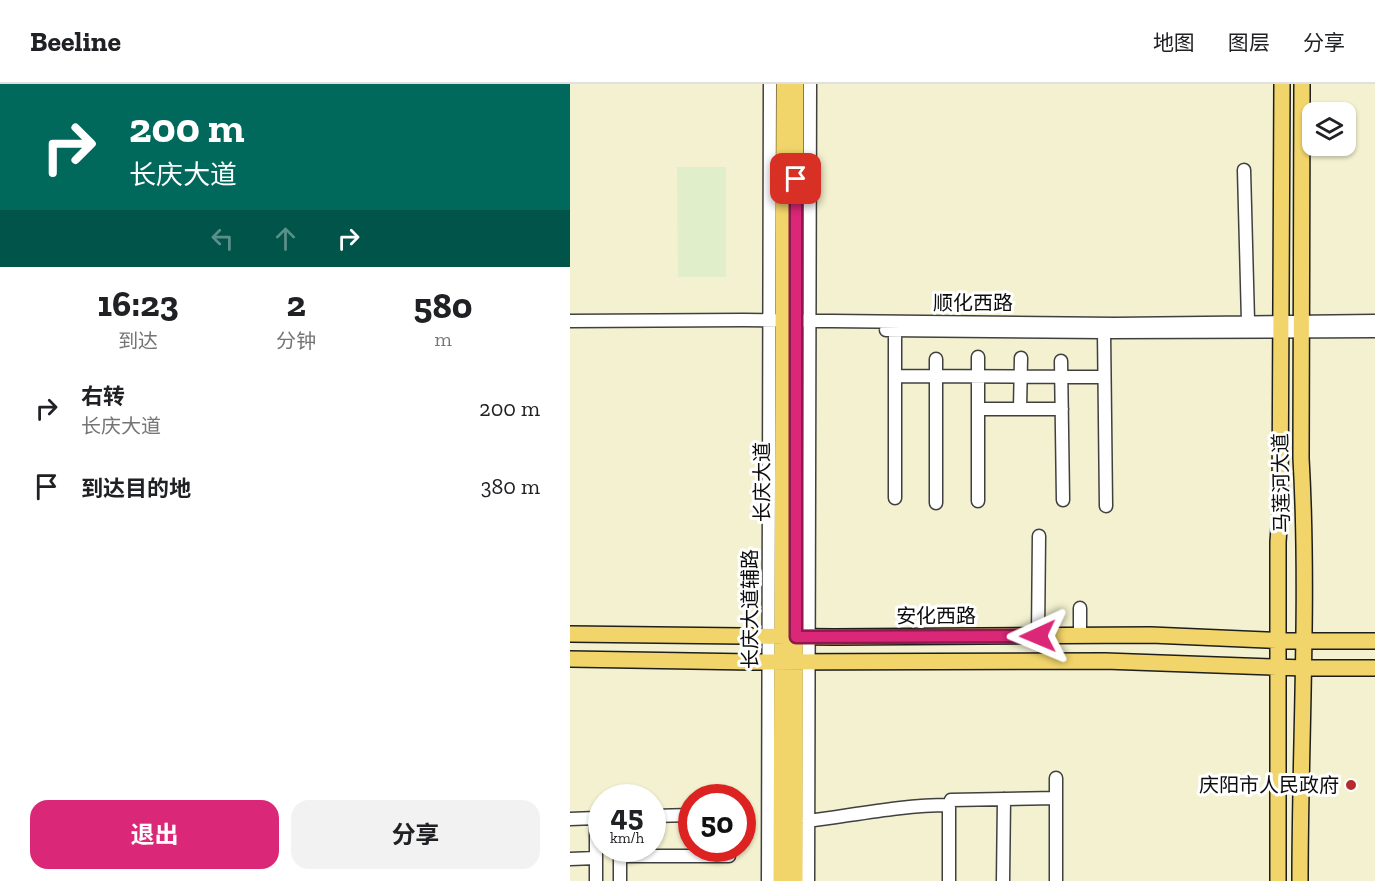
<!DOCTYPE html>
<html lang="zh">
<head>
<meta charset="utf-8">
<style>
  :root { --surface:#fff; --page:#f2f2f2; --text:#202124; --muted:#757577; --line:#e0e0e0; --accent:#db2777 }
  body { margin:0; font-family:"Zilla Slab","Noto Sans SC",serif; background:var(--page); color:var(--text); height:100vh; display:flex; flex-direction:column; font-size:22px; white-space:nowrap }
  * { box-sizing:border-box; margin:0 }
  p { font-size:20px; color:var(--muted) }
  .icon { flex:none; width:33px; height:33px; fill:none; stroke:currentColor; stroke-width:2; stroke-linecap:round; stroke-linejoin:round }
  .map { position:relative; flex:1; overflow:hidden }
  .panel { display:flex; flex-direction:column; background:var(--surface); width:570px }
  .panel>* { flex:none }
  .hud { background:#00695c; color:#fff; overflow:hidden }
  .fabs { position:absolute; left:732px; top:18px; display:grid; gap:12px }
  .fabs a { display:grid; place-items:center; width:54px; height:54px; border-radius:12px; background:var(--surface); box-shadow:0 2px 4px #0004; font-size:30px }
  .speed { position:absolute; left:18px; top:700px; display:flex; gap:12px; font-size:30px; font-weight:700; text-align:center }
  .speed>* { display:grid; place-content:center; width:78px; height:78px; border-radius:50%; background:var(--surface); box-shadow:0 2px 4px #0004; line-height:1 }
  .speed small { font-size:15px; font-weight:400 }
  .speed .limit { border:9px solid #d22; background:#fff; color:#111 }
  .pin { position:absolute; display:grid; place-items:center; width:51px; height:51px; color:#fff; margin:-26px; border-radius:12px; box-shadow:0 3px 9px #0006 }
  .me { position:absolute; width:66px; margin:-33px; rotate:269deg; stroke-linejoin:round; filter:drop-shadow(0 0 4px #0008) }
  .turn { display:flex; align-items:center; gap:21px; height:126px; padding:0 30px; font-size:27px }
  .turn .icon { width:78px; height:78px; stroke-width:2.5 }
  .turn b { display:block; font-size:42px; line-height:51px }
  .lanes { display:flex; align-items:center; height:57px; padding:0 30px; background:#0003; justify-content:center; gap:30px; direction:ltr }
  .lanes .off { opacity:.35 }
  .eta { display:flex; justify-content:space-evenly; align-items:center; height:102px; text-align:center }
  .eta b { font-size:36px; font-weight:700; line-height:42px }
  .action { display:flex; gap:12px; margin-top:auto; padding:12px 30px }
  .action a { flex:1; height:69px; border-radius:18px; background:var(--accent); color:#fff; font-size:24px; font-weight:700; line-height:69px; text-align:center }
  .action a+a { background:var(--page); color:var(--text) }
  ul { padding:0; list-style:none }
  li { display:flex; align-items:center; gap:18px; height:78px; padding:0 30px }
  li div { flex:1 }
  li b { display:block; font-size:22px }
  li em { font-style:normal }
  header { display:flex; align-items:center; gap:36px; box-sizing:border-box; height:84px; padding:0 30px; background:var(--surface); border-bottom:2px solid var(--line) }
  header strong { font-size:28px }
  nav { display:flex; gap:33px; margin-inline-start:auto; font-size:21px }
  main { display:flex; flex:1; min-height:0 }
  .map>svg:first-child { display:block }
  .farmland { fill:#f3f1cf; fill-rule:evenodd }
  .pitch { fill:#e1eeca }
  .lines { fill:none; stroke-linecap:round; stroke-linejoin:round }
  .minor-casing { stroke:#404040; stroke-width:15 }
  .major-casing { stroke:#1e1e1e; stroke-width:18 }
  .minor { stroke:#fff; stroke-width:12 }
  .major { stroke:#f2d56a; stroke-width:15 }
  .route-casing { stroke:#8e194d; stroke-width:15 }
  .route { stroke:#db2777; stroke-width:10 }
  .poi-dot { fill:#b62c2e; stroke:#fff; stroke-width:2 }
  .labels { text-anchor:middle; stroke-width:6; stroke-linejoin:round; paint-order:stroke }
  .street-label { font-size:20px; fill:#0d0d0d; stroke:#fff }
  .poi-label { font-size:20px; fill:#0d0d0d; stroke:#fff; text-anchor:end }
</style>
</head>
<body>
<header>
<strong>Beeline</strong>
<nav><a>地图</a><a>图层</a><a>分享</a></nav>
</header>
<main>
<section class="panel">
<div class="hud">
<div class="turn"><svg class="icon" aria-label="right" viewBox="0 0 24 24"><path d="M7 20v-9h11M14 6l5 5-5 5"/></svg><div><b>200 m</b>长庆大道</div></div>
<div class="lanes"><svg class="icon off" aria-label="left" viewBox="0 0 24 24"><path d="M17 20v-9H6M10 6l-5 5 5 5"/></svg><svg class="icon off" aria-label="ahead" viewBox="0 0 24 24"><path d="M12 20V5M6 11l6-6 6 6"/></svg><svg class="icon" aria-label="right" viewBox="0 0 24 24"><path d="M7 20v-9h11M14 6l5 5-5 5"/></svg></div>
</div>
<div class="eta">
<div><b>16:23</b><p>到达</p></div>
<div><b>2</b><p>分钟</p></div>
<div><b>580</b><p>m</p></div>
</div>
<ul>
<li><svg class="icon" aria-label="right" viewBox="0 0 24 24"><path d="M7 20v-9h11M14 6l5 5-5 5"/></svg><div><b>右转</b><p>长庆大道</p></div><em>200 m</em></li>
<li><svg class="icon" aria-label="arrive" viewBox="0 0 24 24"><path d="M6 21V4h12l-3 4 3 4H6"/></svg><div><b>到达目的地</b></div><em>380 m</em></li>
</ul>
<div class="action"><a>退出</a><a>分享</a></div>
</section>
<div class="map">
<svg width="805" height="797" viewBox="0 0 805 797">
  <rect width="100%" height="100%" fill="#fefbed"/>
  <path class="farmland" d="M0,0H805V797H0ZM742,28H776V62H742ZM32,714H82V765H32ZM122,714H172V765H122Z"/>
  <path class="pitch" d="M107,83H156V193H108Z"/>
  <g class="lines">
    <g class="minor-casing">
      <path id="minor" d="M674,86L678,237
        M0,237L174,236L545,240L805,237
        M316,246L534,248L805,247
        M534,248L536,422
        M408,273V417
        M366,275V419
        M491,277L493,416
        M325,292L534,293
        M408,325H492
        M450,325L451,274
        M325,414V246
        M510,524V552
        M468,552L469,452
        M82,732L122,731
        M0,735L26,734V797
        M238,737C285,731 331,721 379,721
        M50,765V797
        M50,772H159V765
        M0,775L26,774
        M198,797L200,0
        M238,797L240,0
        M379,797V721L381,716L486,714
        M433,797L434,715
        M486,797V694"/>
    </g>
    <g class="major-casing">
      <path id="major" d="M0,550L264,553L581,551L720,557H805
        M0,575L182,578L535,577L733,584H805
        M211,797L214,0
        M225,797L226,0
        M708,797V458L710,430L712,0
        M730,797C730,656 739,515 731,374L732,0"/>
    </g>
    <use href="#minor" class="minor"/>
    <use href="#major" class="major"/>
  </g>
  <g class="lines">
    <g class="route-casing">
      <path id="route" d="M226,95V553L468,552"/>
    </g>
    <use href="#route" class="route"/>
  </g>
  <circle class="poi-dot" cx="781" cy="701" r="6"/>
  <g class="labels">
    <g class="street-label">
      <text x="403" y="226">顺化西路</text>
      <text transform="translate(192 398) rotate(-90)" y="7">长庆大道</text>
      <text transform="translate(711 399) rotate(-91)" y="7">马莲河大道</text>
      <text transform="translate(180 525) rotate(-90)" y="7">长庆大道辅路</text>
      <text x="366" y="539">安化西路</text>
    </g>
    <g class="poi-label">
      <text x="769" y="708">庆阳市人民政府</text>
    </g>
  </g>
</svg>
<div class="fabs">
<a><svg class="icon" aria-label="layers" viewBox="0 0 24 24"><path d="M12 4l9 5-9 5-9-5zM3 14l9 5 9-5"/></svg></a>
</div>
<div class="speed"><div>45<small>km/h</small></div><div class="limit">50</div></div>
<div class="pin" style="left:226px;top:95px;background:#d93025"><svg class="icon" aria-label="arrive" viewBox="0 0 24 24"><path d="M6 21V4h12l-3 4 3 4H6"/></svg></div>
<svg class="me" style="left:468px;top:552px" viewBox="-20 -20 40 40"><path d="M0-17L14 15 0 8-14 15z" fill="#db2777" stroke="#fff" stroke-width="4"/></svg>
</div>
</main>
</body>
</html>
